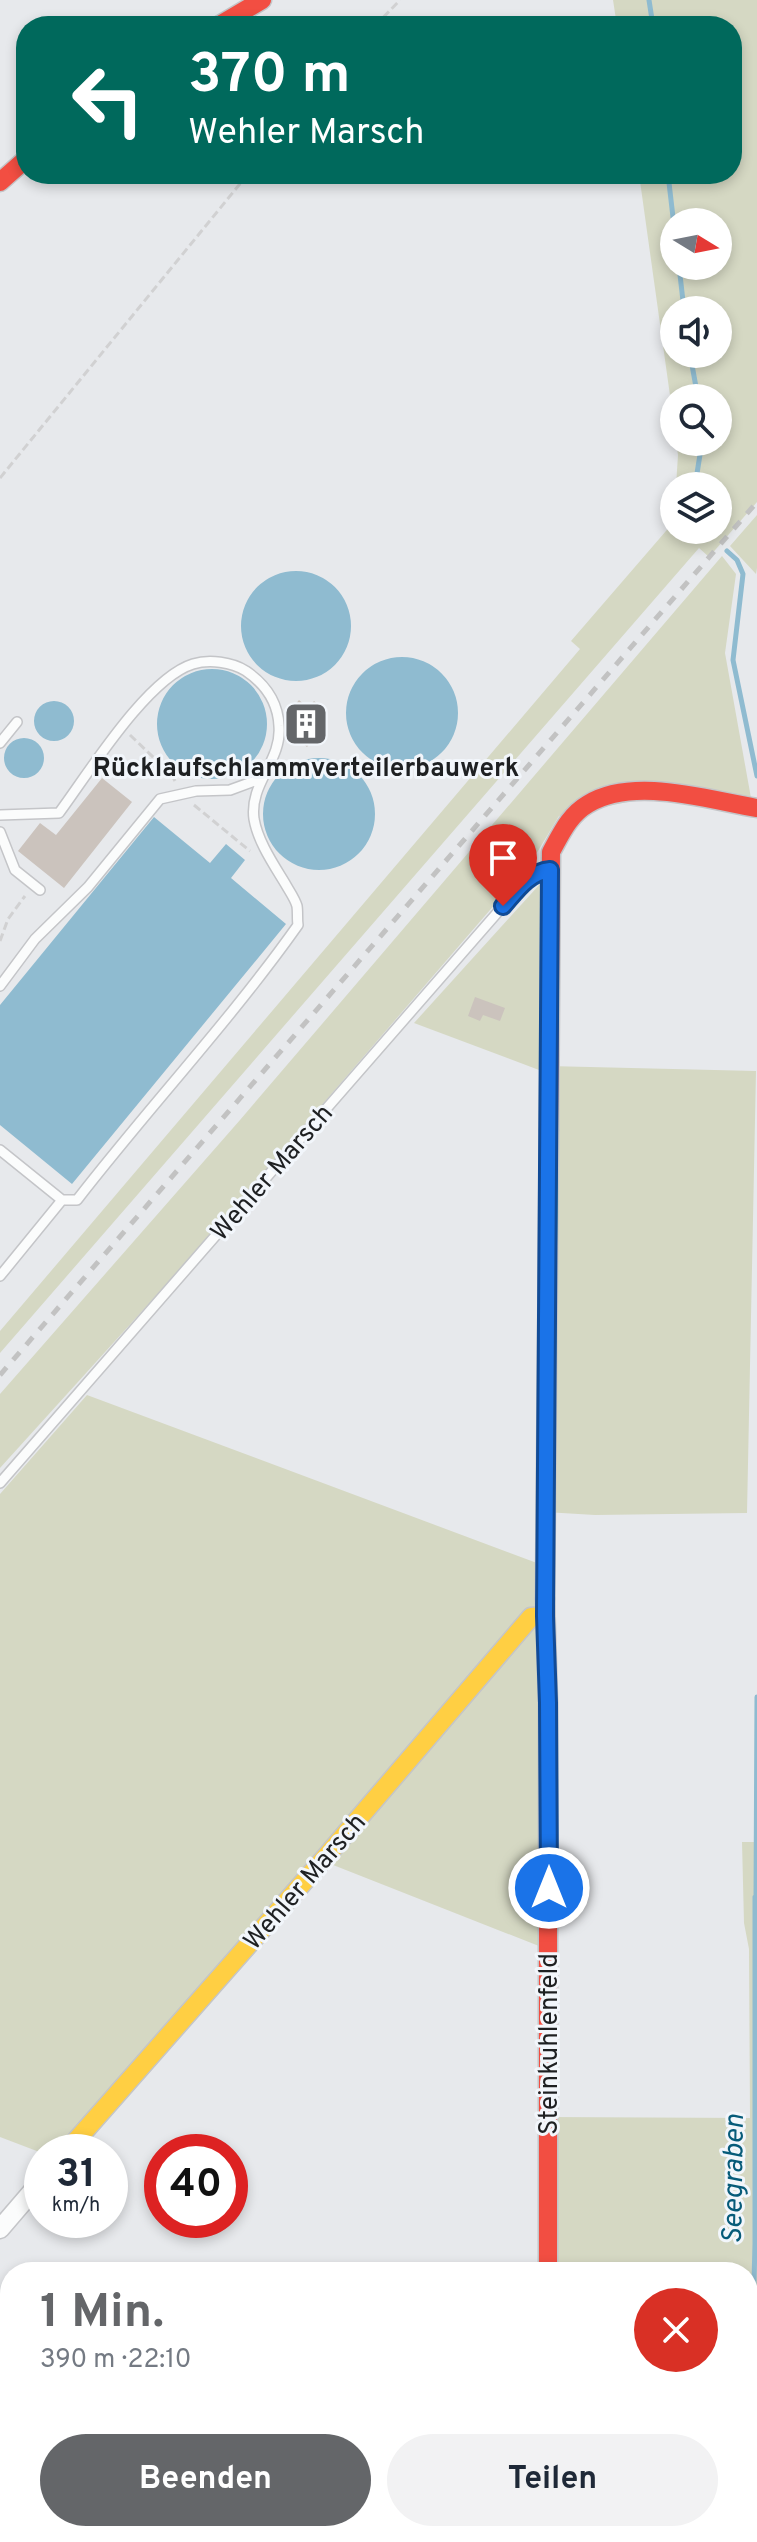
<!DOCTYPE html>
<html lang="de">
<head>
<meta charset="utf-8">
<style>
  :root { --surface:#fff; --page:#f2f2f3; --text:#1f2937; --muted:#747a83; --accent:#646669 }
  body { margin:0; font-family:Overpass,sans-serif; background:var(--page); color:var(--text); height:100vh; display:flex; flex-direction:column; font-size:30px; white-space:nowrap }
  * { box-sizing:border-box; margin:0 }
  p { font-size:26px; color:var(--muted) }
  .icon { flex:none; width:44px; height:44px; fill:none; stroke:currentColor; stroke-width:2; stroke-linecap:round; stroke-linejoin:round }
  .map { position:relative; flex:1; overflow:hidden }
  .details { position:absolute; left:0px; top:2262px; width:758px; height:280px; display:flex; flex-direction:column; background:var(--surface); border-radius:32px 32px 0 0; box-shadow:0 4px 12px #0003 }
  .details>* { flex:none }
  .top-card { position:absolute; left:16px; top:16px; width:726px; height:168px; border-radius:32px; box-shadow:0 4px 12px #0003; background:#00695c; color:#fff; overflow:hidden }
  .needle { width:52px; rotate:100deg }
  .buttons { position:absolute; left:660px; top:208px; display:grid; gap:16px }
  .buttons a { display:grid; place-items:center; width:72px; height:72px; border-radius:50%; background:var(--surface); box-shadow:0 4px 12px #0003; font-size:40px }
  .speed { position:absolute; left:24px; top:2134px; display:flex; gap:16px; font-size:40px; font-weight:700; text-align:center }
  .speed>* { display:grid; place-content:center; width:104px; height:104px; border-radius:50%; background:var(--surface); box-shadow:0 4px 12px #0003; line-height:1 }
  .speed small { font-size:20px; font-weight:400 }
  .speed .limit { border:12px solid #d22; background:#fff; color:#111 }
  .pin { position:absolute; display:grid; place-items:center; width:68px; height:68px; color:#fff; margin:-82px -34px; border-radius:50% 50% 50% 0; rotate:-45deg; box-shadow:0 0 8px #0007 }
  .pin .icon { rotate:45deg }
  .me { position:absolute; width:88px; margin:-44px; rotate:0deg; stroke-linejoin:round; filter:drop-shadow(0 0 6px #0008) }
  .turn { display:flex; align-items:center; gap:28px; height:168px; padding:0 40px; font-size:36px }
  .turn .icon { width:104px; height:104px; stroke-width:2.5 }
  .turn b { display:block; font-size:56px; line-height:68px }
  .round { display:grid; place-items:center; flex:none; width:84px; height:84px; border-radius:42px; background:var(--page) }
  .overview { display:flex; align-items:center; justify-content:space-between; height:136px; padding:0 40px }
  h1 { font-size:48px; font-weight:700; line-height:60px; color:var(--accent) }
  .button { display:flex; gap:16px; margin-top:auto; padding:16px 40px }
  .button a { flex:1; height:92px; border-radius:48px; background:var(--accent); color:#fff; font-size:32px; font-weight:700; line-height:92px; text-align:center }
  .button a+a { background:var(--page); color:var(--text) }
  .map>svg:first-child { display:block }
  .green { fill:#d5d8c3; fill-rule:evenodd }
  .water { fill:#8fbbd0 }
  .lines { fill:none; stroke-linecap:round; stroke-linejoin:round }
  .stream { stroke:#8fbbd0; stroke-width:5 }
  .building { fill:#cbc3bd }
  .lane-casing { stroke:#c4c5c8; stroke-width:12 }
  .street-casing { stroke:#c4c5c8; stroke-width:21 }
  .fast-casing { stroke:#c4c5c8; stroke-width:21 }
  .slow-casing { stroke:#c4c5c8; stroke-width:21 }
  .jam-casing { stroke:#c4c5c8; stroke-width:21 }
  .path { stroke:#d1d1d2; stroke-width:3; stroke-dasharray:8 4; stroke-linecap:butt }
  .lane { stroke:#fbfcfc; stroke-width:9 }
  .street { stroke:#fbfcfc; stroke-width:18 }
  .fast { stroke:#16e098; stroke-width:18 }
  .slow { stroke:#ffcf43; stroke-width:18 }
  .jam { stroke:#f24e42; stroke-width:18 }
  .rail { stroke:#c2c2c2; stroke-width:5; stroke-dasharray:10 10; stroke-linecap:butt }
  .route-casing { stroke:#114b97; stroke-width:20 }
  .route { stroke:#1a73e8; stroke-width:14 }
  .labels { text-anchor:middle; stroke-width:6; stroke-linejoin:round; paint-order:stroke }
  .poi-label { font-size:26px; font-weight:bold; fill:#1e2022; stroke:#f2f6fb }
  .street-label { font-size:26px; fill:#1e2022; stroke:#f2f6fb }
  .water-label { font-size:28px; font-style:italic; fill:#065b79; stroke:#f2f6fb }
</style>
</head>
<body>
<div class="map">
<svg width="757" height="2542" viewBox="0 0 757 2542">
  <rect width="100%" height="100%" fill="#e7e9ec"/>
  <path class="green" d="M613,0H757V502L709,557L699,548L0,1353V1331L580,649L571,641L672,524L674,505V530H718V486H676L678,455L676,442H718V398H674V424L639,174H732V26H617ZM674,222H718V266H674ZM674,310H718V354H674Z
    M757,515V568L756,574L730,546Z
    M722,556L736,574L725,653L751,798L701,787L559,816L538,851L515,881L183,1266L0,1468V1394L240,1120Z
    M540,884L539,1070L414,1023Z
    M548,1066L756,1071L747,1513L595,1515L545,1512Z
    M87,1395L545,1566L549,1950L323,1861L66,2152L42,2153L0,2137V1494Z
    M742,1842H757V2542H460L469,2532H748V2272H548L547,2117L750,2118L749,1949L744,1923Z
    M0,2517L10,2520V2532H41L67,2542H0Z"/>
  <path class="water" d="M241 626a55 55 0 1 1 110 0a55 55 0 1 1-110 0Z
    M346 713a56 56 0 1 1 112 0a56 56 0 1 1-112 0Z
    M157 724a55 55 0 1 1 110 0a55 55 0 1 1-110 0Z
    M34 721a20 20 0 1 1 40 0a20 20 0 1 1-40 0Z
    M4 758a20 20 0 1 1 40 0a20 20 0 1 1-40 0Z
    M263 814a56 56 0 1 1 112 0a56 56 0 1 1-112 0Z
    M154,817L210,863L226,844L245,860L231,878L286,924L72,1184L0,1125V1005Z"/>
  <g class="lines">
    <path class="stream" d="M649,0L653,26
      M668,174L674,226
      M679,266L684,310
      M690,354L698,398
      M695,486L702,442
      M727,551L737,560L743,574L733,660L757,776
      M756,1898L757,1697
      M748,2510L755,2244V1897
      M740,2542L744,2532"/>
  </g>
  <path class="building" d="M299,700L308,708L314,701L326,711L314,727L319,731L307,747L301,742L305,736L293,727L298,721L288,713Z
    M102,778L132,802L64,888L18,851L40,823L56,835Z
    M475,997L505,1008L500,1021L483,1015L480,1021L468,1016Z
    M0,2318L10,2322L9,2354L0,2350Z"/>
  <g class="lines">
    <g class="lane-casing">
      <path id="lane" d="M0,743L17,722
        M0,815L59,813C88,774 147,678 193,664C209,659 232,662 246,671C265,684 278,702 279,726C282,761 249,783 254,819C258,842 274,865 286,885C290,892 295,899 297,906C298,912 297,919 298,925C230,1021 149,1107 77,1200H62
        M0,832L15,870L40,890
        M0,986L35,939L88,887L160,799L196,791L230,790L260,779
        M0,1150L62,1200L0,1276
        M0,1483L524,882L540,871L548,870"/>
    </g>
    <g class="street-casing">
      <path id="street" d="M0,2229L42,2180
        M460,2542L469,2532"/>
    </g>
    <g class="fast-casing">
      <path id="fast" d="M545,1599L549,1130"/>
    </g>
    <g class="slow-casing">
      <path id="slow" d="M66,2152L323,1860L531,1617L545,1616"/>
    </g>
    <g class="jam-casing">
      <path id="jam" d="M218,26L262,0
        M0,182L26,159
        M549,1130L551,852C561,834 569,815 588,804C634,776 708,800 757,808
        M545,1599L548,1703V2272"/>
    </g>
    <path class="path" d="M375,26L400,0
      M0,478L248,174
      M130,735L172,775L175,781
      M194,805L250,851
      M0,941L8,919L25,896
      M748,2468L757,2469"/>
    <use href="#lane" class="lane"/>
    <use href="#street" class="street"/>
    <use href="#fast" class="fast"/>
    <use href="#slow" class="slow"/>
    <use href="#jam" class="jam"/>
    <path class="rail" d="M0,1375L757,502"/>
  </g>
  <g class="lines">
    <g class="route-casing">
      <path id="route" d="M503,906C516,891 529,872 550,870L545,1616L548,1703L549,1888"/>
    </g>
    <use href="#route" class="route"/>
  </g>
  <defs>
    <g id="building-square" transform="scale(2.3)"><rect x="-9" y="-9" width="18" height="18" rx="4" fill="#646669" stroke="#f2f6fb"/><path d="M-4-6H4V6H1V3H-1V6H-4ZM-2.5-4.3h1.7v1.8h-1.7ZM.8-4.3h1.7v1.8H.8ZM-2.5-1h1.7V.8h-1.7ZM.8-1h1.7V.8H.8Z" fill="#fff"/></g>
  </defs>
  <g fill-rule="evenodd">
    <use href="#building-square" x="306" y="724"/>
  </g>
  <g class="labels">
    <g class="poi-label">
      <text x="306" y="776">Rücklaufschlammverteilerbauwerk</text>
    </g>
    <g class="street-label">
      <text transform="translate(271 1172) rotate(-49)" y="9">Wehler Marsch</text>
      <text transform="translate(304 1881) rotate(-49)" y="9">Wehler Marsch</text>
      <text transform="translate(548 2044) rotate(-90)" y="9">Steinkuhlenfeld</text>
    </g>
    <g class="water-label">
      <text transform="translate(732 2179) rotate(-89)" y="10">Seegraben</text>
    </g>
  </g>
</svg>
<div class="buttons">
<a><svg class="needle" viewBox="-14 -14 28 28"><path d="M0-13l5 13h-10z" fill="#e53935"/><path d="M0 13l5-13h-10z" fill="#747a83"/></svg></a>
<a><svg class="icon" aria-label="sound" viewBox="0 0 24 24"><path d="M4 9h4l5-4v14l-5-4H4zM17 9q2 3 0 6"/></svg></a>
<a><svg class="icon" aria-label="search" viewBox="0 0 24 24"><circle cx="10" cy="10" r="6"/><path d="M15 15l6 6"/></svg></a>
<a><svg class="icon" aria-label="layers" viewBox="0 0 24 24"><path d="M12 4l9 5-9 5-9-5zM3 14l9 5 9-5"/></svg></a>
</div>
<div class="speed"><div>31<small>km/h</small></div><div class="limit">40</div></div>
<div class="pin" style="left:503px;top:906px;background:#d93025"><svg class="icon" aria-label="arrive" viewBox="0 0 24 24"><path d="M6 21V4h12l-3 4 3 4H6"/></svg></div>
<svg class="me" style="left:549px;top:1888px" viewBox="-20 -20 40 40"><circle r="17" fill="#1a73e8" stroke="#fff" stroke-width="3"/><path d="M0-11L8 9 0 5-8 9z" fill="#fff"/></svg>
<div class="top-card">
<div class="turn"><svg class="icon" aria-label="left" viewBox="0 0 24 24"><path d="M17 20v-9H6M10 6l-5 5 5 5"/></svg><div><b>370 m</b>Wehler Marsch</div></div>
</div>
<section class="details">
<div class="overview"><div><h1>1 Min.</h1><p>390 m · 22:10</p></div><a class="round" style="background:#d93025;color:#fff"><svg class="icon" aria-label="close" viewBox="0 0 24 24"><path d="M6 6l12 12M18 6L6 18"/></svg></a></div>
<div class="button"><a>Beenden</a><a>Teilen</a></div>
</section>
</div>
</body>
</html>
